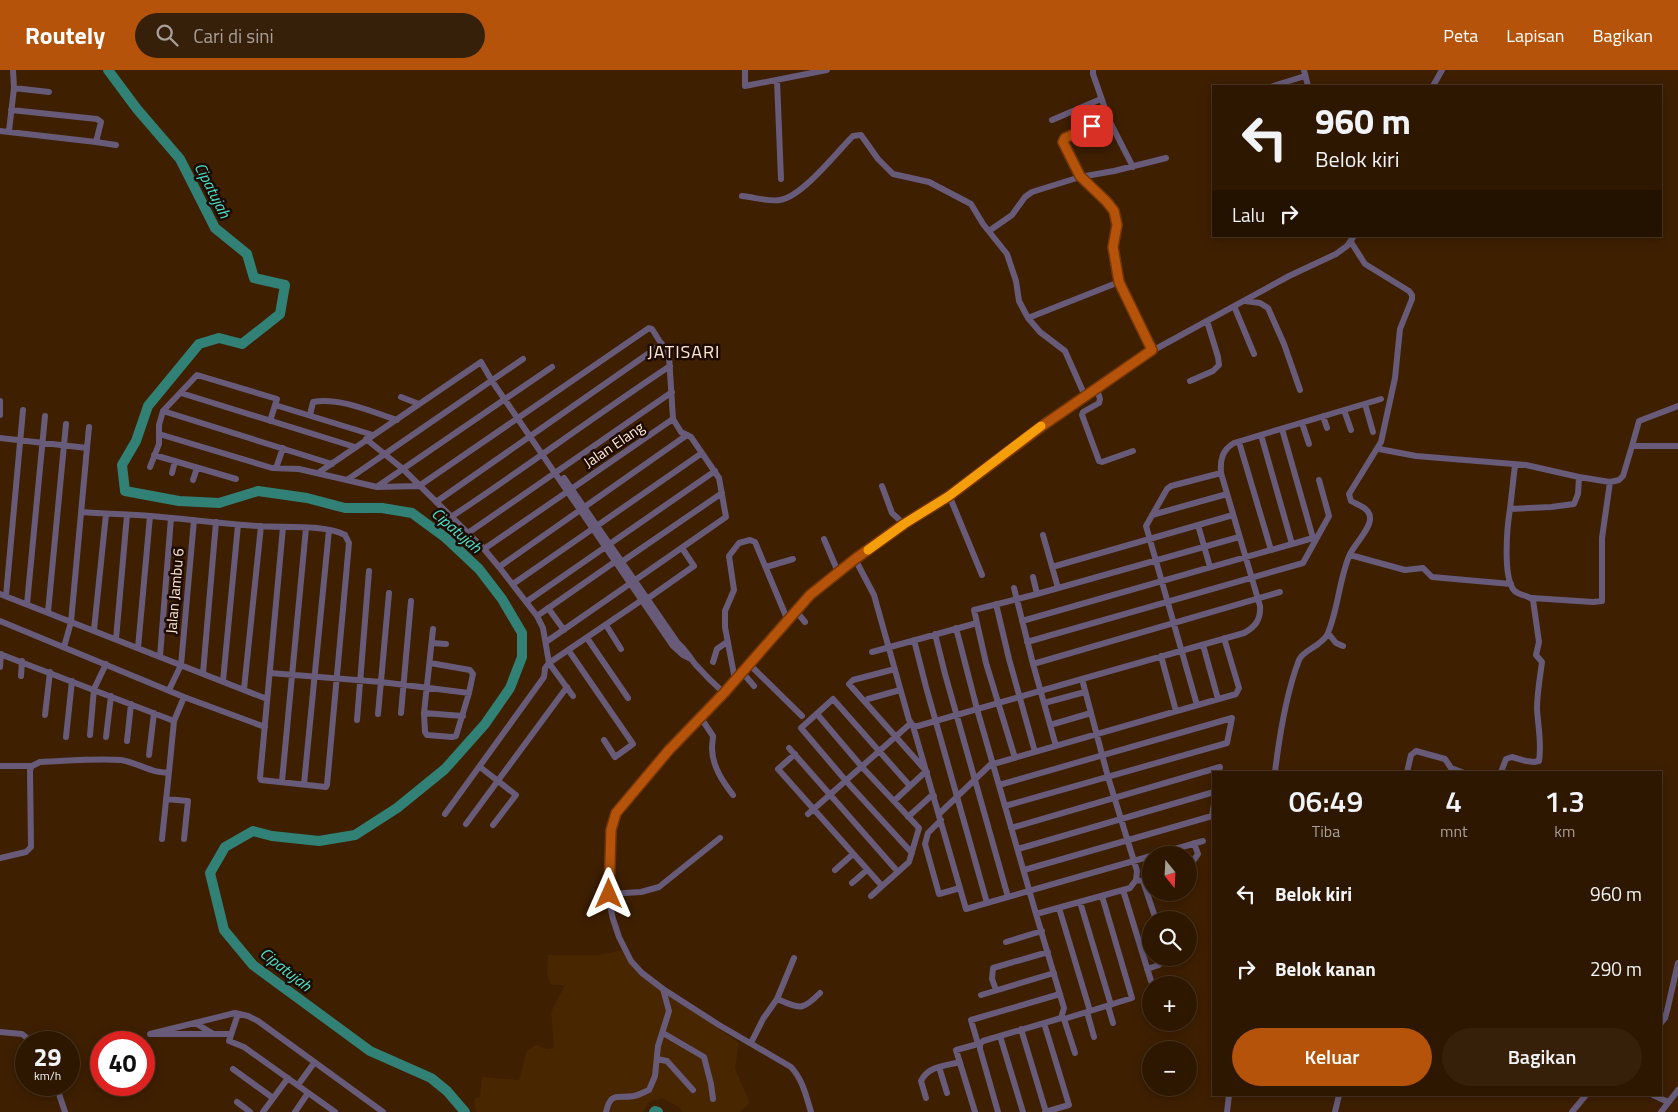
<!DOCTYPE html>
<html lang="id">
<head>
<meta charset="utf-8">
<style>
  :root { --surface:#2e1700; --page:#36200a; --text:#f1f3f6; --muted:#a79f99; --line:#493622; --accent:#b45309 }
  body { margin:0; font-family:"Titillium Web",sans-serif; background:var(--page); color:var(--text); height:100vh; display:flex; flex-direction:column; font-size:19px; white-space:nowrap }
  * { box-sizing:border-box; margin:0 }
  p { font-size:16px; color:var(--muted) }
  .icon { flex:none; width:28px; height:28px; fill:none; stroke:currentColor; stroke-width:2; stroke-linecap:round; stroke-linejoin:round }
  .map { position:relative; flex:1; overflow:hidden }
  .drawer { position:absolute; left:1212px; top:701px; width:450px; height:325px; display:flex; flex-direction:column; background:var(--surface); border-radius:0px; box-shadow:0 2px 12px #0003,0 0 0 1px var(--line) }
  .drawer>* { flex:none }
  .banner { position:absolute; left:1212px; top:15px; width:450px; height:152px; border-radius:0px; box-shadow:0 2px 12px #0003,0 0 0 1px var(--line); background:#2e1700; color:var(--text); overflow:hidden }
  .needle { width:32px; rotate:162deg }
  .fabs { position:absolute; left:1142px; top:776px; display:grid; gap:10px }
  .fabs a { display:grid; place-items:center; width:55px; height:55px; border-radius:50%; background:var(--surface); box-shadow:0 2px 12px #0003,0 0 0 1px var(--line); font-size:25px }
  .speed { position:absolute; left:15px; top:961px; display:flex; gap:10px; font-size:25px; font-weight:700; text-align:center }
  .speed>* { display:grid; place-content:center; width:65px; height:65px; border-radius:50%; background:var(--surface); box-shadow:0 2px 12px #0003,0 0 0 1px var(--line); line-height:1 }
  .speed small { font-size:12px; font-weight:400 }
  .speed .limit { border:8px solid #d22; background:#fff; color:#111 }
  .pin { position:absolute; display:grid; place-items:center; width:42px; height:42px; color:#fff; margin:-21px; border-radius:10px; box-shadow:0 2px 8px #0006 }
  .me { position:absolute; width:55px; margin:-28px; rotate:0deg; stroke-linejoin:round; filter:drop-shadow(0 0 4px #0008) }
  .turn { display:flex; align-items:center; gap:18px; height:105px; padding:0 20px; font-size:22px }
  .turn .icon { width:65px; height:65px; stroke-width:2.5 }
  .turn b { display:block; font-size:35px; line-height:42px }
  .then { display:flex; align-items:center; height:48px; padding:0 20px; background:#0003; gap:10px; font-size:19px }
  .eta { display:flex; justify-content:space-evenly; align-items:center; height:85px; text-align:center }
  .eta b { font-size:30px; font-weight:600; line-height:35px }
  .button { display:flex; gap:10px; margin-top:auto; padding:10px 20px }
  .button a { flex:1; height:58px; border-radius:30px; background:var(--accent); color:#fff; font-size:20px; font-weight:600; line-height:58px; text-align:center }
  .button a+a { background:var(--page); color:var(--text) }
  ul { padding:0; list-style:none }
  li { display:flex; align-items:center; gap:15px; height:75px; padding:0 20px }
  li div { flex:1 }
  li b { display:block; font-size:19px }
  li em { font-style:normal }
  header { display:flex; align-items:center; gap:30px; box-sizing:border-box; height:70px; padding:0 25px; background:var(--accent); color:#fff }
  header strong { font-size:24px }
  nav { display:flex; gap:28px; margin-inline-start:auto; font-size:18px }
  .search { width:350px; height:45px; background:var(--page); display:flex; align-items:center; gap:12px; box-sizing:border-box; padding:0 18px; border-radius:28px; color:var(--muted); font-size:19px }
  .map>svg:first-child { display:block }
  .built { fill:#482600 }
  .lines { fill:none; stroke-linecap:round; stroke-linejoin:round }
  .river { stroke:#318176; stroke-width:10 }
  .minor { stroke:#675b79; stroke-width:6 }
  .route-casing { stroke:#753606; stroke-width:12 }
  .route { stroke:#b45309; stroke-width:9 }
  .slow { stroke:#f59e0b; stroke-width:9 }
  .labels { text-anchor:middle; stroke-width:5; stroke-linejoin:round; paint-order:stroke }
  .street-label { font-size:15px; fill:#fde8d7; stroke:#1e0b00 }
  .water-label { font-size:16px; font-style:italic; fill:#49e3cf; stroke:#1e0b00 }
  .quarter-label { font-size:18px; letter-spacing:1px; fill:#fde8d7; stroke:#1e0b00 }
</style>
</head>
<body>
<header>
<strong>Routely</strong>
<div class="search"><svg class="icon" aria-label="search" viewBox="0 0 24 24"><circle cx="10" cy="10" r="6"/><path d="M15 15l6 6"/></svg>Cari di sini</div>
<nav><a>Peta</a><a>Lapisan</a><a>Bagikan</a></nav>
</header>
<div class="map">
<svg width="1678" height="1042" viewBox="0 0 1678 1042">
  <rect width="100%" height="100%" fill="#3e1f00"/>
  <path class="built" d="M623,880L638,901L739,973L735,998L750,1033L740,1042H682L679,1037L662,1028L649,1032L643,1042H476L474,1029L480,1027L482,1007L519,1010L527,980L537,975L547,979L554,978L551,942L565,915H551L547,903L548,885H598Z"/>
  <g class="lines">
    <path class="river" d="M108,0L137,39L180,89L215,158L247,184L254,208L285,215L280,244L242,274L219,268L199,274L148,336L136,371L122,395L125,421L179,431L219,433L258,421L307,428L345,438H382L412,443L446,468L479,499L502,529L522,563V587L510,618L485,654L445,699L397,738L355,765L319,771L272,766L253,761L225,777L210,803L224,860L253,895L370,981L431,1008L447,1021L465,1042
      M654,1042L655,1041L658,1042"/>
    <path class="minor" d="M745,0V16L827,0
      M1093,0V4L1109,50L1133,97
      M1304,0L1308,16
      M777,10L781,109
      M1273,16L1305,6
      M1433,16L1442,0
      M14,18L49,22
      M11,40L97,49L101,52L96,72
      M1052,50L1101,29
      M1109,50L1065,68L1063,72L1080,107L1107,132L1114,141L1117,155L1113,177L1119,212L1152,281
      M0,61L96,72L116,75
      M9,61L14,18L13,0
      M742,126C754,127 768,132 780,130C801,127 835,85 850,69L853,66L861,65L878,89L893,104L929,112L971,134L983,154L1007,184L1016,211L1019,231L1028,248L1040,262L1065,281L1085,326
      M989,161L1012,145L1025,127L1032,122L1080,107L1114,101L1166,88
      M1245,231L1260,233L1268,238L1284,274L1300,320
      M1234,236L1254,284
      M1028,248L1119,212
      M1190,311L1213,301L1219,295L1218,287L1207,251
      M1097,319L1100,329L1099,333L1083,342L1082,345L1099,391L1102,392L1133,381
      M181,323L355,377
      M401,327L419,334
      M0,331V345
      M1365,334L1373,362
      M275,335L373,365
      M1344,340L1351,360
      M163,341L332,394
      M310,345L313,332C339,327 372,342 397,350
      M1323,346L1327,358
      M1302,353L1309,374
      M159,364L272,398L299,399L377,417L419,416L649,258L652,259L669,286L673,349L681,362L691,367L719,408L726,447L546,572
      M1261,365L1292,474
      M0,368L87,378L71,552L64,577
      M366,369L403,399L484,479L499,497L537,546L543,558L549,593L573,626
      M1239,372L1271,480
      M1632,376L1639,351L1678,336
      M87,378L89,357
      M1379,379L1416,386L1526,395L1579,407L1610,412L1619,410L1623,406L1632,376H1678
      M154,385L236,409
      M150,397L159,374V355L163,341L197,305L277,329L270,351
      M276,398L283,378
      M172,403L175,391
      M318,403L481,292L492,311L673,576L683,585L691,589
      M564,408L677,572C686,580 688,585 695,594C704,604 714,614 724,623
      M193,410L197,398
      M347,410L523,289
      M378,416L552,297
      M882,416L892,443L904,454
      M949,425L982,505
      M436,432L662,274
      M1510,439L1515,395
      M82,442C105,444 128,444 151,446C187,449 222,454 258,456C282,458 325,454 345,465L349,473L327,715L326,717L261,710L260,708L283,457
      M1152,445L1227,424
      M451,447C525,398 596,345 670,296
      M1198,455L1210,497
      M468,463L672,322
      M1043,465L1058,518
      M824,469L838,502
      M484,479L673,349
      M1350,485L1405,500L1423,498L1432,507L1511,514
      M855,489L874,525L909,650L913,656H918L1082,609L1108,707L1137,801L1136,810L1130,818L1036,844L1064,938L1061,948L983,971L980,974V979L998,1042
      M620,493L722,423
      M499,497L687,365
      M766,497L793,489
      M1052,497L1233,445
      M1033,507L1037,524
      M513,514L702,383
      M1014,518L1033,594L1056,676
      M0,524L267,629
      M6,526L23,340
      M1532,528L1593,532L1602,531V468L1610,412
      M647,529L694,496L682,478
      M526,532L715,401
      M27,534L45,346
      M996,534L1009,589L1035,682
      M548,538L564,560
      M796,541L805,552
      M48,542L66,354
      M537,546L616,491
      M0,551L184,627L265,657
      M1022,551L1313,468L1282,359
      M606,555L621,579
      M956,558L977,639L1036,844
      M433,559L424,643L463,646
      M94,560L106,444
      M1328,563L1336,573L1343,576
      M935,564L945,604L1008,827
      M587,568L628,628
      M116,569L127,445
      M914,570L926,617L987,833
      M1027,572L1303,493L1329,446L1319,410
      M432,573L446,574
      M1203,575L1218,629
      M138,578L150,446
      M569,581L633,674L615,687L604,670
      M872,582L977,553
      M0,584L174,651
      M160,586L171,448
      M1161,586L1176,641
      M713,592L717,579L727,572
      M749,594L802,646
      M1033,594L1280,522
      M0,597L1,584
      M742,602L754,616
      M203,603L216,452
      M270,603L381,612L469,623
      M21,606L22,591
      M1082,609L1244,563C1255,557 1261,550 1260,536L1221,403C1220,390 1222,380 1234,373L1381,329
      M735,610L725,557V541L734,520L729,486L739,473L750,470L755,472L788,551
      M223,611L238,455
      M244,619L261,456
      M169,620L181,595L194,450
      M865,632L868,629L900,620
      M1044,633L1085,622
      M1197,635L1146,456L1167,419L1171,416L1221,403
      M401,643L411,531
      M424,643L425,662L427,665L452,667L456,666L469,623L473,604L470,600L430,593
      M378,644L389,523
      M817,644L862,697L919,758L909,792L871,826
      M45,645L50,602
      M701,648L713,666C713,670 712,674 712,678C712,696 723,712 733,725
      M357,650L369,501
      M1050,655L1091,643
      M913,656L966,839L1151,786
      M90,665L94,619L106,594
      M66,667L72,611
      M106,667L111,626
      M127,671L131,634
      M789,678L898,802
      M795,684L778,699L882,816
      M149,685L154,643
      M1015,688L986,593L974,540L1037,524L1239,467
      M0,696H32L40,692C67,691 94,688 121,690C137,692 154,705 169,702L174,651L184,627
      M480,697L516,725L493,755
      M1275,702C1279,669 1287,621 1299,590C1303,580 1320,577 1327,565C1338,542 1339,508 1350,484C1355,474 1371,458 1370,448C1370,438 1358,435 1351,431L1349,424L1381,372L1395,308L1400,259L1412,229V225L1409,221L1365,194L1351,172
      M1407,702L1411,685L1416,681L1445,689L1451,698L1462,702
      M1501,702L1506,689L1512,687L1526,691L1534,692L1539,691C1542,673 1538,657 1537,639C1537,623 1540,608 1542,592L1536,585L1539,572L1533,530C1527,524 1517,526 1513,519C1503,504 1507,457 1510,439L1551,437L1574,434L1578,424L1579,407
      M282,711L306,458
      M304,714L329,460
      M999,715L1232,648L1227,673L1005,736
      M910,716L833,629L801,658L846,711L912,783
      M166,729L188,731L184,769
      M894,731L923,704L927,702L849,614L853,610L895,599
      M445,744L544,607L545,598L549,593L642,530
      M808,744L911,653
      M939,744L990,695L1236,624L1239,618L1224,568
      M908,747L930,727L934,726
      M941,750L928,763L925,774L939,824L960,818
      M466,754L567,617
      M1011,758L1220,697L1219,702
      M162,769L169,702
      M1018,779L1214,722
      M1154,785L1203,771
      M0,788L26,782L31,777L30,700L32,696
      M1189,797L1198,784L1194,773
      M835,800L853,784
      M1024,800L1212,746L1214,734
      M1136,810L1143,811L1156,850
      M1143,811L1151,809
      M852,813L867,800
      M1123,820L1151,911
      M1171,822L1172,826
      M609,824L641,822L659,817L720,768
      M1080,832L1111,935
      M1059,838L1090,941
      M1006,872L1042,861
      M1147,899L1159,895L1161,888
      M996,920L992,909L993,898L1048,882
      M981,925L1054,903
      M777,929L794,888
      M1108,936L1113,953
      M1087,942L1094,967
      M238,944L229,971L244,977L335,1042
      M1062,948L1064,949L1075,983
      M1064,949L1132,928L1102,826
      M195,953L212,963
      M1044,953L1069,1035L1045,1042
      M1661,953L1665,948L1667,941L1678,893
      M1021,959L1046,1042
      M0,962L22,964L32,972
      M663,963L704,987L711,1014L713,1029
      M231,964H150L235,943L248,946L258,951L383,1042
      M1000,966L1023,1042
      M751,973L763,949L777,929C800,938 801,942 820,923
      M980,974H978L971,950L1060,924
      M657,989L667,991L693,1020
      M939,997L947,1023
      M233,999L273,1028
      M56,1015L65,1042
      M298,1015L314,993
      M1653,1025L1668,1032
      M926,1028L921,1011C928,996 945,996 960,992
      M237,1032L250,1042
      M263,1042L288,1008
      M295,1042L308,1023
      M606,1042C611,1021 617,1029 634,1026C639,1025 644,1022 649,1020L655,1006L658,976L669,941L663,919
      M811,1042C806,1026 803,1010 791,997L719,955L663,919L642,903L631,891L619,867L613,849L609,831V801L611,760L616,743L669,680L724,623L803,533L841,500L904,454L949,425L1045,354L1152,281L1289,206L1336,184L1347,176L1354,166
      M975,1042L956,980L978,974
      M1227,1042L1229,1025
      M1335,1042L1339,1025
      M1572,1042L1586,1025
      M1661,1042L1678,1020"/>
  </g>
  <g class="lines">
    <g class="route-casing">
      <path id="route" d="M609,824L611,760L616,743L669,680L724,623L810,525L855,489L904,454L949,426L1045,354L1152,280L1119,212L1113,177L1117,155L1114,141L1107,132L1080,106L1063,72L1065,68L1092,56"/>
    </g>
    <use href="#route" class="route"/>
    <path class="slow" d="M868,480L904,454L949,426L1041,356"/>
  </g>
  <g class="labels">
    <g class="street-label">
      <text transform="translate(614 375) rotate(-34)" y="5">Jalan Elang</text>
      <text transform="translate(175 521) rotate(-85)" y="5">Jalan Jambu 6</text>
    </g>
    <g class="water-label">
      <text transform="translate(213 120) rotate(63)" y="6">Cipatujah</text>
      <text transform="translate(457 460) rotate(41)" y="6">Cipatujah</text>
      <text transform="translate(286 899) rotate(38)" y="6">Cipatujah</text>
    </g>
    <g class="quarter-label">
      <text x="684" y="288">JATISARI</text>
    </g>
  </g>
</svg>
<div class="fabs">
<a><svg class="needle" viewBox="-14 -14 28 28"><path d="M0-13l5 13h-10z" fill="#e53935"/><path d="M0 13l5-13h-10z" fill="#a79f99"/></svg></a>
<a><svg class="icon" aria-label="search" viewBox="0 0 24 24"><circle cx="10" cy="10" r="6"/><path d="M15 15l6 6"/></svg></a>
<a>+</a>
<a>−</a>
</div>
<div class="speed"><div>29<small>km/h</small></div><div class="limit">40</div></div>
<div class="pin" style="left:1092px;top:56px;background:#d93025"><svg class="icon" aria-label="arrive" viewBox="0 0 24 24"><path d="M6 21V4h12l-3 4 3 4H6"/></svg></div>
<svg class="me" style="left:609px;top:824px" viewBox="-20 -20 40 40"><path d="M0-17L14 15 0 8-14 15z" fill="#b45309" stroke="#fff" stroke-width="4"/></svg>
<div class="banner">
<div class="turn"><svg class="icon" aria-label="left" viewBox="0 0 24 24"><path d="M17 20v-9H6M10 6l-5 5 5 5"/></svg><div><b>960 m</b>Belok kiri</div></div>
<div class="then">Lalu<svg class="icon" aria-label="right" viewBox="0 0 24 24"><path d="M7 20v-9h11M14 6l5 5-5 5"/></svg></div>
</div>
<section class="drawer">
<div class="eta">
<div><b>06:49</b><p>Tiba</p></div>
<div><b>4</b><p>mnt</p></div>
<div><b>1.3</b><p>km</p></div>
</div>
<ul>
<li><svg class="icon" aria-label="left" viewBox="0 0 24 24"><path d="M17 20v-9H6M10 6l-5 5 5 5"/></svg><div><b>Belok kiri</b></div><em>960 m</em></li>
<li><svg class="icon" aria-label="right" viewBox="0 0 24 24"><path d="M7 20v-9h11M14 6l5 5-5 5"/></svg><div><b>Belok kanan</b></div><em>290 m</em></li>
</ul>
<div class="button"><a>Keluar</a><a>Bagikan</a></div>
</section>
</div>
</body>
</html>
